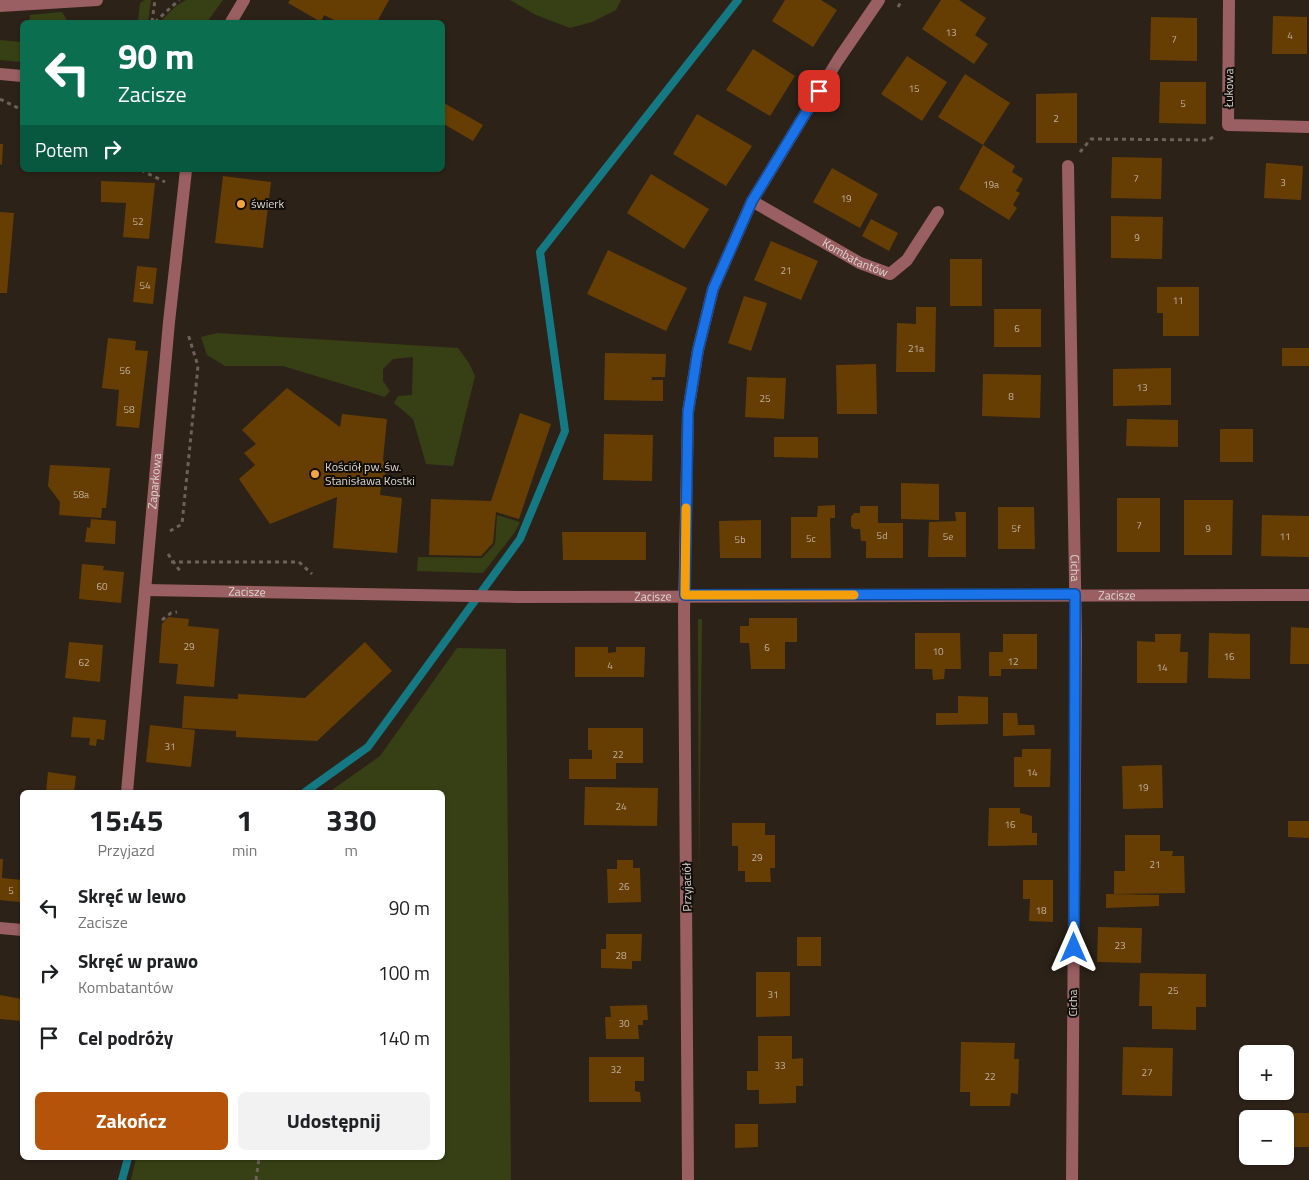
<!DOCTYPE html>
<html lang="pl">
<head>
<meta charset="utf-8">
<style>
  :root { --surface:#fff; --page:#f2f2f2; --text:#202124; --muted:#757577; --accent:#b45309 }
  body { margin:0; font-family:"Titillium Web",sans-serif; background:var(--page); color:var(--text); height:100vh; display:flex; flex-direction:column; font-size:19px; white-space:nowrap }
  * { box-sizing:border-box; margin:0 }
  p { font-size:16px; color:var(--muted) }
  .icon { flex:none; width:28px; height:28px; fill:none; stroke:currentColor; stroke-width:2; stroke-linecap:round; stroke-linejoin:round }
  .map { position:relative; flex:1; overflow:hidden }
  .panel { position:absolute; left:20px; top:790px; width:425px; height:370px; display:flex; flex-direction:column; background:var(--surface); border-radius:8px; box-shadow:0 1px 4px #0004 }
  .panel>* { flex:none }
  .guide { position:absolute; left:20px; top:20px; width:425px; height:152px; border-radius:8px; box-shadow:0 1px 4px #0004; background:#0b6e4f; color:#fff; overflow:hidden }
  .fabs { position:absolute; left:1239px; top:1045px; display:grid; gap:10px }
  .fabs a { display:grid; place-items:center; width:55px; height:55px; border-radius:8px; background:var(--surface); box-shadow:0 1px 4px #0004; font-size:25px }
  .pin { position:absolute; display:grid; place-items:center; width:42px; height:42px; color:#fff; margin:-21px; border-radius:10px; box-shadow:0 2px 8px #0006 }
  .me { position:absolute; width:55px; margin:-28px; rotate:0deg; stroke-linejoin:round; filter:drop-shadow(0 0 4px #0008) }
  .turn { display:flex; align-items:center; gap:18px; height:105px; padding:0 15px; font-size:22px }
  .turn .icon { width:65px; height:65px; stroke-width:2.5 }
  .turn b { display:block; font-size:35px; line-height:42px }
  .then { display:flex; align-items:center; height:48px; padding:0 15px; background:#0003; gap:10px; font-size:19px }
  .eta { display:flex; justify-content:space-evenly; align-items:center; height:85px; text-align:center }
  .eta b { font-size:30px; font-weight:700; line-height:35px }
  .action { display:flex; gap:10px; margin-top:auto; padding:10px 15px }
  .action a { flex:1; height:58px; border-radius:8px; background:var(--accent); color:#fff; font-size:20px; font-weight:700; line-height:58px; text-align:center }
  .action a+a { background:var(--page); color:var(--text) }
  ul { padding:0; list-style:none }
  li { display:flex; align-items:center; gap:15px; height:65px; padding:0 15px }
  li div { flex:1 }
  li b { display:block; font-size:19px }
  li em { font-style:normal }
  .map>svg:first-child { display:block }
  .green { fill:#374015 }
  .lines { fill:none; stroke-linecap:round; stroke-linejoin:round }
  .stream { stroke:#157984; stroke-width:8 }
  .building { fill:#663e04 }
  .path { stroke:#6b6259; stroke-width:3; stroke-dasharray:4 4; stroke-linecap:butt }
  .minor { stroke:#995f62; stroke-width:12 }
  .route-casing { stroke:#114b97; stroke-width:12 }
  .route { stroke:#1a73e8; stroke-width:9 }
  .slow { stroke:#f59e0b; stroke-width:9 }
  .poi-dot { fill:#f3a443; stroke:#110d08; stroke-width:2 }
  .labels { text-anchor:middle; stroke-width:4; stroke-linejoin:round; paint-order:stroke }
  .number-label { font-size:10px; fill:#c0b19e }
  .street-label { font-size:12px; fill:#ded7d1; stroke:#110d08 }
  .poi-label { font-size:12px; fill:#ded7d1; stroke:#110d08; text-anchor:start }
</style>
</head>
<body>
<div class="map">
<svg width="1309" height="1180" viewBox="0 0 1309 1180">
  <rect width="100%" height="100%" fill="#2c2218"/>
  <path class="green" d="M145,0H151L148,22H135H138L140,3Z
    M186,0H223L207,22H160L176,6Z
    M510,0H621L616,10L592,22L570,28L536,15Z
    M62,12L68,22H29L30,15Z
    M0,40L22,42V62L0,60Z
    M217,333L458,348L469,363L475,376L453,466L426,464L413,419L394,403L398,396L412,395L413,357L393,359L383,369V381L390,391L385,397L283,366H225L207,355L201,337Z
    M497,515L520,522L515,532L483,573L417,571L418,557L482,558L495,544Z
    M698,619H702L699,880Z
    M457,648L506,649L511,1180H131L136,1158H442V792H329L380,756Z"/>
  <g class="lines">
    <path class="stream" d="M305,792L368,747L520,539L565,431L540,252L738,0
      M122,1180L128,1158"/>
  </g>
  <path class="building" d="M290,0H389L377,22H338L324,15L321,22L288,3Z
    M785,0H821L837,10L813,47L772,21Z
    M941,0H959L986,18L975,35L988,44L974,64L922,29Z
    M1273,16L1307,17V54H1272Z
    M1151,17L1197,18V61L1150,60Z
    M753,49L795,76L770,116L726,90Z
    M907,56L947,82L922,121L881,94Z
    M965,74L1010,103L983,145L1015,166L1012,172L1023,179L1016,191L1020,193L1013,205L1017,208L1009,220L959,189L983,145L938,117Z
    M1160,82H1206V124L1159,123Z
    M1077,93V143H1036V94Z
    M442,102L483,125L473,141L442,123Z
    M697,114L752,146L726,186L673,154Z
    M0,144H3L2,165L0,164Z
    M1112,157L1162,158L1161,199L1111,198Z
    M1266,163L1303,166L1301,200L1264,198Z
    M832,168L878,194L860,228L813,202Z
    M651,174L709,209L684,249L627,213Z
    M223,176L271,182L263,248L215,243Z
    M101,181L155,183L149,239L123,237L126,203L101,202Z
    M0,212L14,213L7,293H0Z
    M1111,216L1163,217L1162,259L1111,258Z
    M871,219L898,233L889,251L862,236Z
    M771,241L818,261L801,300L754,280Z
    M608,250L687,288L666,331L587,294Z
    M950,259H982V306H950Z
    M137,266L157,268L153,304L133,302Z
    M1157,287H1199V336H1163V313H1157Z
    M744,296L767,303L751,351L728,343Z
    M916,307H936L935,372H896L897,323L916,324Z
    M994,309H1041V347H994Z
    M108,338L136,341L135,350L148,351L139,428L116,426L119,390L102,388Z
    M1282,348H1309V366H1282Z
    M605,353L666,354L665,377H652L651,391L652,380H663V401L604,400Z
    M876,364L877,414H837L836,365Z
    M1171,368V405L1113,406V369Z
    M983,374L1041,375L1040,418L982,416Z
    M747,377L786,378L784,419L745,417Z
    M287,388L340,427L342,414L387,419L383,460L389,470L382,478L380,495L402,498L397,553L333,548L337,497L270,524L239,479L255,465L244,453L256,444L242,430Z
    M520,413L551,424L519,519L496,512L493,543L481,556L429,555L431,499L491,501Z
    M1127,419L1178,420V447L1126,446Z
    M1220,429H1253V462H1220Z
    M604,434L653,435L652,481L603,480Z
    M774,437H818V458L774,457Z
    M50,465L110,468L106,508H102L101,518L59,515L60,502L48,486Z
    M901,483L939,484V520L901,519Z
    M1117,498H1160V552H1117Z
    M1184,500H1233L1232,555H1184Z
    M835,505V518H830L831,558H791V517H817L818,506Z
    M860,506H878V523H903V558H866V541H861L860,529H854L851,526V517L854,513H860Z
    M998,507H1034L1035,549H998Z
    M955,512H966V557H928L929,522L956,521Z
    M1262,515L1309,516V557L1261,556Z
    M91,519L116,521L115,544L85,542L87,527L90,528Z
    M761,520V558H720L719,521Z
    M562,532H646V560H563Z
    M82,564L104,566L103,570L124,572L121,603L79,599Z
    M168,617L189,619L188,626L219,629L214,687L176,684L178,664L159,663L162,624Z
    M749,618H797V642H785V669H751L749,643H740V626H749Z
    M1291,627L1309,628V664H1290Z
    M915,633H960L961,669H945L944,679L933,680L932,669H915Z
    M1209,633L1250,634V679L1208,678Z
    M1003,634H1037V669H1001V676H989V652H1003Z
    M1155,634H1181L1180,652H1188L1187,683H1137V641L1155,642Z
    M69,642L103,645L100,682L65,678Z
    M365,642L392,671L317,741L236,737V731L182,728L184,696L238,699V694L305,698Z
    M575,647H608V653L616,652V647H645L644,677H575Z
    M958,696L988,697V724L936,725V713H958Z
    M1003,713H1017L1018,725H1034L1035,735L1003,736Z
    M73,717L106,720L104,740L97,739L96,746L89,745L90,738L71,737Z
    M150,725L195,730L191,767L146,762Z
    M588,728H643V763H616V779H569V759H592V750H588Z
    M1022,749H1051L1050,787H1014V757H1022Z
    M1162,765L1163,808L1123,809L1122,766Z
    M48,772L76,776L74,792H46Z
    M585,787L658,788L657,826L584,825Z
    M989,808H1020V813L1032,816V833H1037V845L988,846Z
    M1288,821H1309V838L1288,837Z
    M732,823H765V835H775V868H770L771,882H745V871H738V846H732Z
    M1125,835H1160V851H1173L1172,856H1184L1185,893L1114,894V871H1125Z
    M0,859H3L2,878L22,880L20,902L0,900Z
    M617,860H633V868H640L641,902L608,903L607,869H617Z
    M1023,880H1053V922L1029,921L1030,899H1023Z
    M1106,894L1159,895V906L1106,908Z
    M1098,927L1142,928L1141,963L1097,962Z
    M606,934H642L641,961H632V969L601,968V949H606Z
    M797,937H821V966H797Z
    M756,972H790V1016L756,1017Z
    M1140,973L1206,974V1007H1196V1030L1152,1029V1006H1139Z
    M0,995L22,999V1021L0,1019Z
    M647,1005L648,1020H643V1025H638L639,1039H606L605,1017H611L610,1006Z
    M758,1036H792V1059L803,1058V1086H796V1103L759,1104V1090H747V1071H758Z
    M961,1042L1015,1043L1014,1059H1019L1018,1094L1011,1093L1010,1106H970V1092H960Z
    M1123,1047L1173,1048L1172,1096L1122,1095Z
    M589,1057H644V1081H635V1091L640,1092L641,1102H589Z
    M1266,1113H1309V1147H1285V1119H1266Z
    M735,1124H758V1147L735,1148Z"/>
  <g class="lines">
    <path class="path" d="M898,7L902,0
      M152,22L155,0
      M155,22L179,0
      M0,99L22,110
      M1080,152L1091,139L1209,140L1214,136
      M141,170L165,182
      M170,531L182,524L198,366L188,334
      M168,554L180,571
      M171,562H299L312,574
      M162,620L171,613L177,612
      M256,1180L259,1158"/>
    <g class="minor">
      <path d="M1229,0L1228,125L1309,127"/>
      <path d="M0,6L97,0"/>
      <path d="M231,22L244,0"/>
      <path d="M0,74L22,76"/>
      <path id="s1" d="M1068,166L1076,640L1072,1180"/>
      <path id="s2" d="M752,201L860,263L890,274L907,260L938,212"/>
      <path id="s3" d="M145,590L519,597L1309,595"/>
      <path id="s4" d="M127,792L169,322L186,170"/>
      <path d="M0,928L22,930"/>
      <path d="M688,1180L684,613L688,412L698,350L713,289L752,201L838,60L879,0"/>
    </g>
  </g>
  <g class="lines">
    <g class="route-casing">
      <path id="route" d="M819,91L752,201L713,289L698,350L688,412L685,595L1075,594L1074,948"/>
    </g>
    <use href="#route" class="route"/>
    <path class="slow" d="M686,508L685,595H854"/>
  </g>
  <g class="poi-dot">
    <circle cx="241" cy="204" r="5"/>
    <circle cx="315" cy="474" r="5"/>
  </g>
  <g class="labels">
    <g class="number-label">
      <text x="951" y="36">13</text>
      <text x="1290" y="39">4</text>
      <text x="1174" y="43">7</text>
      <text x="914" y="92">15</text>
      <text x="1183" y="107">5</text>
      <text x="1056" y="122">2</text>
      <text x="1136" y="182">7</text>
      <text x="1283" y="186">3</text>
      <text x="991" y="188">19a</text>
      <text x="846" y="202">19</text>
      <text x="138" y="225">52</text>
      <text x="1137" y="241">9</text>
      <text x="786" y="274">21</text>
      <text x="145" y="289">54</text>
      <text x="1178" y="304">11</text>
      <text x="1017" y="332">6</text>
      <text x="916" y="352">21a</text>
      <text x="125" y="374">56</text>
      <text x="1142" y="391">13</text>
      <text x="1011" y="400">8</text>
      <text x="765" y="402">25</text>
      <text x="129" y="413">58</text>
      <text x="81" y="498">58a</text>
      <text x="1139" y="529">7</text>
      <text x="1016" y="532">5f</text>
      <text x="1208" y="532">9</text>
      <text x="882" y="539">5d</text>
      <text x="948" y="540">5e</text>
      <text x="1285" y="540">11</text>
      <text x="811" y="542">5c</text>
      <text x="740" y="543">5b</text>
      <text x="102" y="590">60</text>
      <text x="189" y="650">29</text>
      <text x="767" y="651">6</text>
      <text x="938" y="655">10</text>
      <text x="1229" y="660">16</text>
      <text x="1013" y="665">12</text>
      <text x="84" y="666">62</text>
      <text x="610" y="669">4</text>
      <text x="1162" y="671">14</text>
      <text x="170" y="750">31</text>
      <text x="618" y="758">22</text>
      <text x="1032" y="776">14</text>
      <text x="1143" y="791">19</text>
      <text x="621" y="810">24</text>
      <text x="1010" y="828">16</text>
      <text x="757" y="861">29</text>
      <text x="1155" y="868">21</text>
      <text x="624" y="890">26</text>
      <text x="11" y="894">5</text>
      <text x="1041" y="914">18</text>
      <text x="1120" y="949">23</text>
      <text x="621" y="959">28</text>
      <text x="1173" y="994">25</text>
      <text x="773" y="998">31</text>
      <text x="624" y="1027">30</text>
      <text x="780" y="1069">33</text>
      <text x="616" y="1073">32</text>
      <text x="1147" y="1076">27</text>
      <text x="990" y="1080">22</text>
    </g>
    <g class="street-label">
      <text transform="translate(1229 88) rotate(-89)" y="4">Łukowa</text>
      <text dy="4" stroke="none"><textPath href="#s2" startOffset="118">Kombatantów</textPath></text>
      <text dy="4" stroke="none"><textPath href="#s4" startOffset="312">Zaparkowa</textPath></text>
      <text dy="4" stroke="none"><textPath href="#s1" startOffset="402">Cicha</textPath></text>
      <text dy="4" stroke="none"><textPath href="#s3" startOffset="102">Zacisze</textPath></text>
      <text dy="4" stroke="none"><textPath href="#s3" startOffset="972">Zacisze</textPath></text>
      <text dy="4" stroke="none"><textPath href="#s3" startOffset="508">Zacisze</textPath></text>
      <text transform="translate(687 887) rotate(-91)" y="4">Przyjaciół</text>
      <text transform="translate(1073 1003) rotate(-90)" y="4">Cicha</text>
    </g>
    <g class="poi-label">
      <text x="251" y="208">świerk</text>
      <text x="325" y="471">Kościół pw. św.<tspan x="325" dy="14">Stanisława Kostki</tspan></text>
    </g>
  </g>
</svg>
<div class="fabs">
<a>+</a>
<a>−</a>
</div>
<div class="pin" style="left:819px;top:91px;background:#d93025"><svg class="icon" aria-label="arrive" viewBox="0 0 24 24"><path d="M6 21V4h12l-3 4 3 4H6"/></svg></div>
<svg class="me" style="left:1074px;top:948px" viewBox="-20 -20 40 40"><path d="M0-17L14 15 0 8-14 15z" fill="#1a73e8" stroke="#fff" stroke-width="4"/></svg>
<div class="guide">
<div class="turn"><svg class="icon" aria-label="left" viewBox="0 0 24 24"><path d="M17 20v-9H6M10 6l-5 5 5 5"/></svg><div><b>90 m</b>Zacisze</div></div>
<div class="then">Potem<svg class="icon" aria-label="right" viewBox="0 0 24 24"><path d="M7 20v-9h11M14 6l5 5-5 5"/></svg></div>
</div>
<section class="panel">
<div class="eta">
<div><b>15:45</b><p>Przyjazd</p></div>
<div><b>1</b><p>min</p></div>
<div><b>330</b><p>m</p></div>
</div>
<ul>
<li><svg class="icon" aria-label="left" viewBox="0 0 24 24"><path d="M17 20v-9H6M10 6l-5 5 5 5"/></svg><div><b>Skręć w lewo</b><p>Zacisze</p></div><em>90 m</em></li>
<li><svg class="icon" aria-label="right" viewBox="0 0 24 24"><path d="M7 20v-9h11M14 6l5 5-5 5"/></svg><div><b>Skręć w prawo</b><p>Kombatantów</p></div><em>100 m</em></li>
<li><svg class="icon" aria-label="arrive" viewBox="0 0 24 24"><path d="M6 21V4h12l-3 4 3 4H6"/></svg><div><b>Cel podróży</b></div><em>140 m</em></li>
</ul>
<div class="action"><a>Zakończ</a><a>Udostępnij</a></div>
</section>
</div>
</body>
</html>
